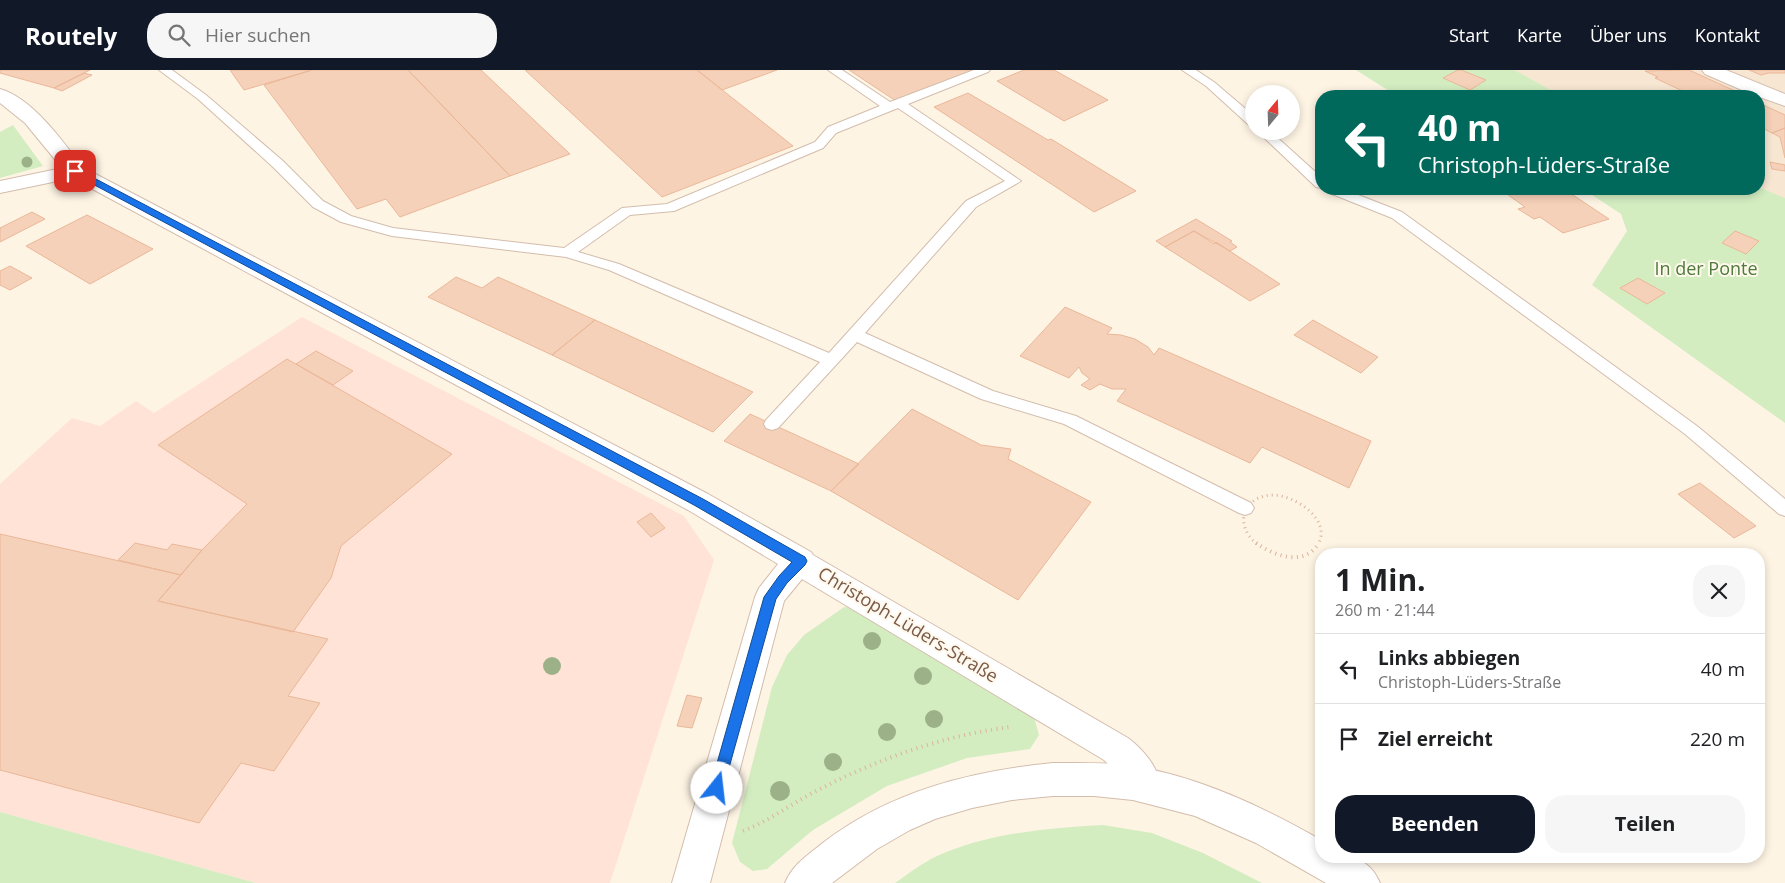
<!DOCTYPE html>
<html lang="de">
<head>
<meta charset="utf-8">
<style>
  :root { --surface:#fff; --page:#f6f6f6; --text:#202124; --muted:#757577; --line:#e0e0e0; --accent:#111827 }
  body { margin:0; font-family:"Open Sans",sans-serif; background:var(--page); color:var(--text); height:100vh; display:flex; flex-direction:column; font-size:19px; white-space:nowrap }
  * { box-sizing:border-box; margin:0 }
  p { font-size:16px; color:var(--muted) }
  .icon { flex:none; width:28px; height:28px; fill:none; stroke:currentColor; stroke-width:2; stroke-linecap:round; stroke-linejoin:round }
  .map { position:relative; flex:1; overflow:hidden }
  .sheet { position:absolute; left:1315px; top:478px; width:450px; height:315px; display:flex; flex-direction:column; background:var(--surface); border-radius:20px; box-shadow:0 2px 8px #0003 }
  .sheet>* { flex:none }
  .banner { position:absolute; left:1315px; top:20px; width:450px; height:105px; border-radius:20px; box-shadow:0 2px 8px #0003; background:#00695c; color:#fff; overflow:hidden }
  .needle { width:32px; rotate:19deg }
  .tools { position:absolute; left:1245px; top:15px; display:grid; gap:10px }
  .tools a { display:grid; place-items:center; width:55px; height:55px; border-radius:50%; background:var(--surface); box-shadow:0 2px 8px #0003; font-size:25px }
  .pin { position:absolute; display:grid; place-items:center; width:42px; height:42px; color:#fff; margin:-21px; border-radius:10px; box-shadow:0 2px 8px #0006 }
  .me { position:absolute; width:55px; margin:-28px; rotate:16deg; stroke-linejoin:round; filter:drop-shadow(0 0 4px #0008) }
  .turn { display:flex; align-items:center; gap:18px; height:105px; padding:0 20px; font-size:22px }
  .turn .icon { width:65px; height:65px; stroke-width:2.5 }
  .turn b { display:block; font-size:35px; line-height:42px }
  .round { display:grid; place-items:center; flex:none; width:52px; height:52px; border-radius:20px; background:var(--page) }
  .headline { display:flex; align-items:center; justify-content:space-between; height:85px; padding:0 20px }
  h1 { font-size:30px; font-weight:700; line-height:38px }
  .primary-button { display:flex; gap:10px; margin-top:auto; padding:10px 20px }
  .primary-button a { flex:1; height:58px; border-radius:20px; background:var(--accent); color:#fff; font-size:20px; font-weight:700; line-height:58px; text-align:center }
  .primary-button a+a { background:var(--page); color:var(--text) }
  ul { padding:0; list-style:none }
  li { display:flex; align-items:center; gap:15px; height:70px; padding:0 20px; border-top:1px solid var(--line) }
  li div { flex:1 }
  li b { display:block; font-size:19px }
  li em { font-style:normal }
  header { display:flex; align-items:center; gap:30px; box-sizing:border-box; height:70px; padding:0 25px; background:var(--accent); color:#fff }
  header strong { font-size:24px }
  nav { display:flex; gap:28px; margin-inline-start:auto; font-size:18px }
  .search { width:350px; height:45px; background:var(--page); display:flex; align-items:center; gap:12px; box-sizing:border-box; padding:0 18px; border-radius:20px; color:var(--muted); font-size:19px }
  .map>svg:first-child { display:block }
  .residential { fill:#f6e6d2 }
  .commercial { fill:#ffe3d7 }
  .green { fill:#d3edc1 }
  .building { fill:#f6d1b9; stroke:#eab798 }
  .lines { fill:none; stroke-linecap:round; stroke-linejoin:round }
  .service-casing { stroke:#d3bdac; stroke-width:2 }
  .minor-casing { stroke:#d3bdac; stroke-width:2 }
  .tertiary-casing { stroke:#d3bdac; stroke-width:2 }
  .path-far1 { stroke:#dbb49c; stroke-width:3; stroke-dasharray:1 4; stroke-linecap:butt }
  .path { stroke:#dbb49c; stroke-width:4; stroke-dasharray:1 4.5; stroke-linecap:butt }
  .service { fill:#fff; fill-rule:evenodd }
  .minor { fill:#fff; fill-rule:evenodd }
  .tertiary { fill:#fff; fill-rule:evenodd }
  .tree { fill:#9db188 }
  .route { fill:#1a73e8; stroke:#114b97 }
  .labels { text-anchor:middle; stroke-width:4; stroke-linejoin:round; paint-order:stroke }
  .park-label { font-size:18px; fill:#4e7a3c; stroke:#fff8ec }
  .street-label { font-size:18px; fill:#795947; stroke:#fff8ec }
</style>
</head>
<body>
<header>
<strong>Routely</strong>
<div class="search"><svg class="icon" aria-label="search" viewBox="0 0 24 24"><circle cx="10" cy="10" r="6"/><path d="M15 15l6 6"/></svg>Hier suchen</div>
<nav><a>Start</a><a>Karte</a><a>Über uns</a><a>Kontakt</a></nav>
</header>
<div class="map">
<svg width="1785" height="813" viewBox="0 0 1785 813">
  <rect width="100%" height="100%" fill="#fef4e4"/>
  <path class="residential" d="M1515,0H1785V128L1759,117V26H1561Z"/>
  <path class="commercial" d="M302,247L684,446L714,490L610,813H256L0,742V414L72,348L100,356L136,331L154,343Z"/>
  <path class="green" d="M1356,0H1515L1561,26H1397Z
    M13,55L43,96L0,108V62Z
    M1759,117L1785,128V353L1592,215L1627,161L1621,144L1583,119H1759Z
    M844,537L862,538L1034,647L1039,665L1030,679L967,688L887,716L813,760L767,799L753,801L740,792L732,773L772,617L787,585L804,565Z
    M0,742L256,813H0Z
    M1103,755L1152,763L1203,783L1262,813H895C908,804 922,793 937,786C989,763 1047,758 1103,755Z"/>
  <path class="building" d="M0,0H90L54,18L0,3Z
    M230,0H312L244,20Z
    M312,0H408L510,106L400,147L386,129L357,139L264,15Z
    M408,0H481L570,84L510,106Z
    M525,0H697L793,76L662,127Z
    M697,0H777L722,20Z
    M849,0H976L896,31Z
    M1024,0H1054L1108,30L1064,51L997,11Z
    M1458,0H1461L1486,10L1470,20L1443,8Z
    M1689,0L1733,20L1718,26L1691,25L1655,8L1658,7L1645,1Z
    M1749,0H1785V3H1768L1761,5Z
    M84,3L92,5L62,21L54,18Z
    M1733,20L1745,26H1718Z
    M968,23L1048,70L1051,69L1136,121L1094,142L934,37Z
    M1759,33L1785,45V58L1772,63L1759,56Z
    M1785,58V88L1780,67L1772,63Z
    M1770,92L1785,95V101L1772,99Z
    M1514,119H1564L1609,149L1563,163L1540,147L1534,149L1518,139L1525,137L1504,122Z
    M32,142L45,149L0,172V158Z
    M87,145L153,179L90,214L26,176Z
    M1196,149L1232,171L1230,172L1237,177L1230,181L1194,161L1165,177L1156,171Z
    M1194,161L1214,174L1216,172L1280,214L1250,231L1165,177Z
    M1735,161L1759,171L1746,184L1722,173Z
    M10,196L32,208L10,220L0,215V201Z
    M456,207L482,218L498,207L595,250L552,285L428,227Z
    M1638,208L1665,223L1647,234L1620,218Z
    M1065,237L1112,258L1107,264L1121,265L1135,269L1148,277L1154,285L1159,278L1371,371L1349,418L1262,377L1250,393L1117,331L1126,319H1112L1100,314L1090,320L1081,315L1090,309L1082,303L1079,297L1069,308L1020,286Z
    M595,250L753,322L713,362L552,285Z
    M1313,250L1378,287L1361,303L1294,265Z
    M316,281L353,301L333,315L296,294Z
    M287,289L452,384L341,476L331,508L293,562L158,531L202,480L247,434L158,375Z
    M912,339L981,375L1011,379L1008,389L1091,432L1018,530L831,421Z
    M750,344L859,394L831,421L724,371Z
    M1700,413L1756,456L1734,468L1678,424Z
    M651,443L665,458L651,467L637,452Z
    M0,464L181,505L158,531L328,569L288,626L320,633L274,701L241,693L199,753L0,700Z
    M135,473L167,480L172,474L202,480L181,505L118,490Z
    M687,625L702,628L692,658L677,656Z"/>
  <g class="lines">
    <g class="service-casing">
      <path id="service" d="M159,0H172L206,25L283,91L323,131L351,146L393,158L564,178L622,138L667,134L815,72L828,57L880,36L828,0H842L890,32L974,0H990L988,2L908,34L1021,111L976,137L865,263L993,321L1076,346L1251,433L1254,438L1251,443L1245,445L1239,443L1064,354L981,329L857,272L778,358L772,360L766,358L764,354L766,350L820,292L609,200L566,187L392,166L341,152L313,137L273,97L198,29ZM898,38L1005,111L966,131L829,283L619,194L578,182L630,145L674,141L823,78L836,63Z
        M1182,0H1196L1214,12L1254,46V57L1250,56L1206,16Z
        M1257,61H1270L1321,107V118L1316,117Z
        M1325,119H1343L1402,142L1697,356L1785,429V446L1779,444L1685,364L1392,148L1327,122Z"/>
    </g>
    <g class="minor-casing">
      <path id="minor" d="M1702,0H1726L1785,24V36L1751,24L1705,4Z
        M0,19C32,28 63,71 82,97L708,424L811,482L813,485L1128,668C1140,677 1161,698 1158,715C1158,719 1155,724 1153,727L1141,732L1129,727L1123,709L1104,690L802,509L784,531L710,813H672L755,527L759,518L778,494L688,440L72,108L0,123V111L62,98L25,53L0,33Z"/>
    </g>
    <g class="tertiary-casing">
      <path id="tertiary" d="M1053,693C1080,693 1107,692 1133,696C1200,707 1263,737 1321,770V786C1348,786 1368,785 1380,813H1326L1256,773L1195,746L1133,730L1094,726H1053L1012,730L972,738L935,749L910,760L877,779L832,813H785C793,794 808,785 824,772C891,721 971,701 1053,693Z"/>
    </g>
    <path class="path-far1" d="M1257,474C1233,455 1243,425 1274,425C1296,426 1332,450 1318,474"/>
    <path class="path" d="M1256,473C1274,486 1305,497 1319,473
      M743,761C769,751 791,734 816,721C878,689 941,666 1010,657"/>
    <use href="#service" class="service"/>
    <use href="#minor" class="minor"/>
    <use href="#tertiary" class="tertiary"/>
  </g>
  <g class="tree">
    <circle cx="27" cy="92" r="5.5"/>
    <circle cx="872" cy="571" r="9"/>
    <circle cx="552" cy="596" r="9"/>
    <circle cx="923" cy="606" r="9"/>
    <circle cx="934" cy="649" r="9"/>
    <circle cx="887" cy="662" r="9"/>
    <circle cx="833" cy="692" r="9"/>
    <circle cx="780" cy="721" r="10"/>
  </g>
  <path class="route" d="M75,98L703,429L805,487L807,491L805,495L787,513L776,529L722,723L717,725L712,723L710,718L764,527L779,506L792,492L694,435L72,103L71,101Z"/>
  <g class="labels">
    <g class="park-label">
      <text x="1706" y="205">In der Ponte</text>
    </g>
    <g class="street-label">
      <text transform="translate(908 555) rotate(31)" y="6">Christoph-Lüders-Straße</text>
    </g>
  </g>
</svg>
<div class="tools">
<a><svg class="needle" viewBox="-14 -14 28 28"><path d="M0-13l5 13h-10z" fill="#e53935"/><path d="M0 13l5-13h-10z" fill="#757577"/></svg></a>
</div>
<div class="pin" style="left:75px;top:101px;background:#d93025"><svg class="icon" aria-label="arrive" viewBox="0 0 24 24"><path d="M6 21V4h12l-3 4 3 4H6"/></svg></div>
<svg class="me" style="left:717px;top:718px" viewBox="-20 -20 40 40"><circle r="19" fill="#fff"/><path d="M0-13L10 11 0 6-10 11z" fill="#1a73e8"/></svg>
<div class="banner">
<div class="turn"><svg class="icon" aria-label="left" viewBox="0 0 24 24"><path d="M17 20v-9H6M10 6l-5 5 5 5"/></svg><div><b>40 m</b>Christoph-Lüders-Straße</div></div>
</div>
<section class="sheet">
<div class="headline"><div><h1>1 Min.</h1><p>260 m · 21:44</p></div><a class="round"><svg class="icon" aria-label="close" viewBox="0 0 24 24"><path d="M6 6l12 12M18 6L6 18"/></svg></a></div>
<ul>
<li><svg class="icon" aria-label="left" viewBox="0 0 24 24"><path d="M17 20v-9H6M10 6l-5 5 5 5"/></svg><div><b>Links abbiegen</b><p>Christoph-Lüders-Straße</p></div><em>40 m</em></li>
<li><svg class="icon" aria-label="arrive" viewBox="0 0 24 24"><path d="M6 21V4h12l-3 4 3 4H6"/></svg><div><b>Ziel erreicht</b></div><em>220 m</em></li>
</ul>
<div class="primary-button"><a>Beenden</a><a>Teilen</a></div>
</section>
</div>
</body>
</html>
